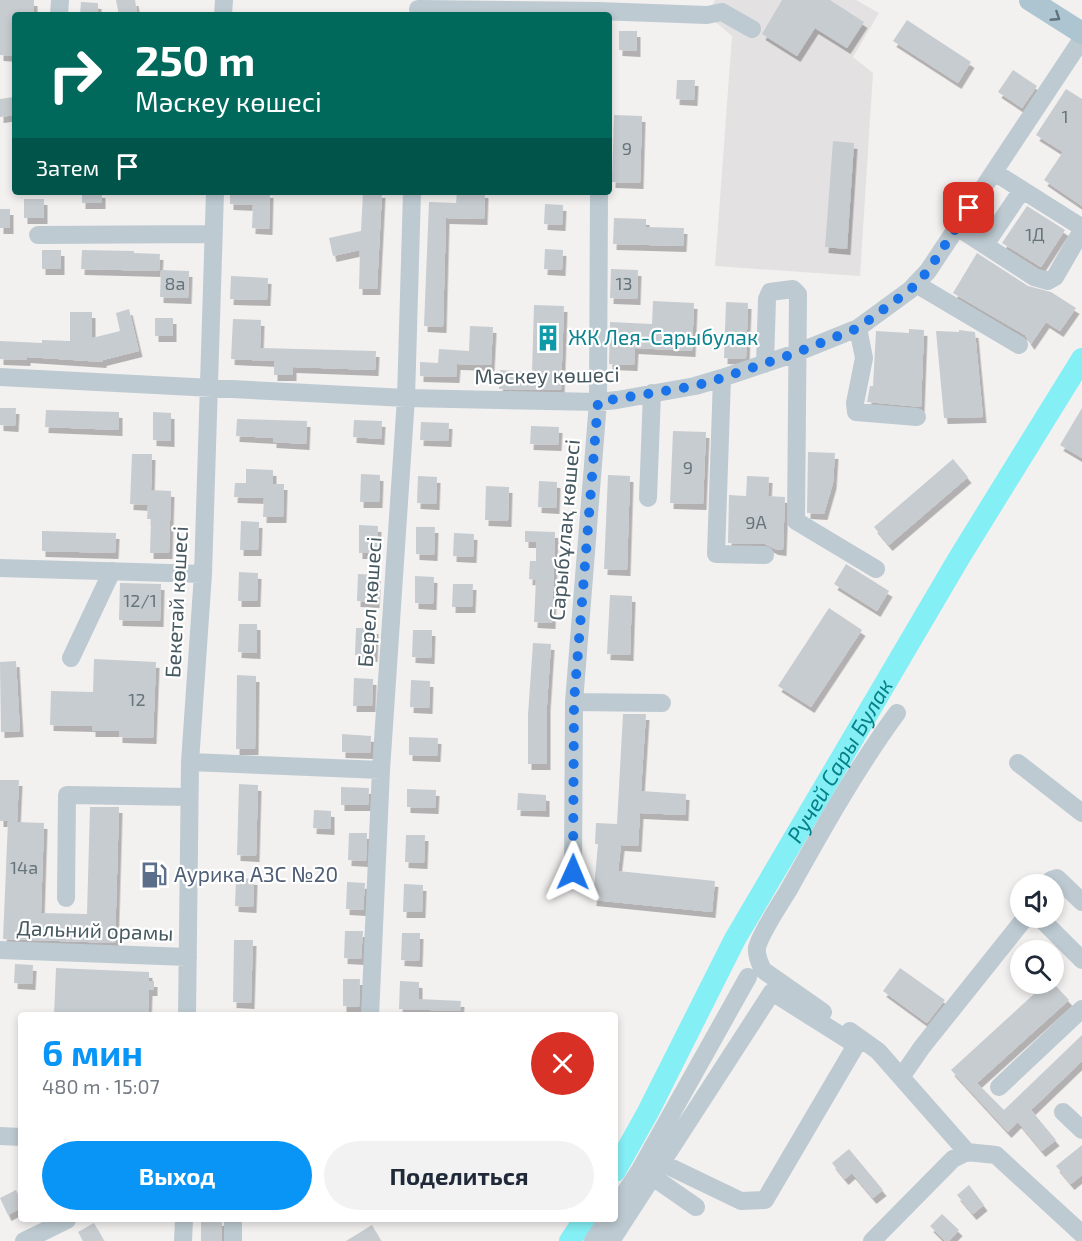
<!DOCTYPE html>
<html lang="ru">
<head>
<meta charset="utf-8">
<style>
  :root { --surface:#fff; --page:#f2f2f3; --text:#1f2937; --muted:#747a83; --accent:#0895f5 }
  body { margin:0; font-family:"Exo 2",sans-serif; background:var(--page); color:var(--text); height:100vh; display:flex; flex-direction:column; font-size:22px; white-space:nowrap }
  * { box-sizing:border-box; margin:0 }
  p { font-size:20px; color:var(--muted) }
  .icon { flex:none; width:33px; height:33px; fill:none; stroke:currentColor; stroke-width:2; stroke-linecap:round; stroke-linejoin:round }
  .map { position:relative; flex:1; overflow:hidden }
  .panel { position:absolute; left:18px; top:1012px; width:600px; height:210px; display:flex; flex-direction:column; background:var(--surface); border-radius:6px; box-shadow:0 3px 9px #0003 }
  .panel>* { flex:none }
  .hud { position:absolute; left:12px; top:12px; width:600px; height:183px; border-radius:6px; box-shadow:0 3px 9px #0003; background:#00695c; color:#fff; overflow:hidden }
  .tools { position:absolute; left:1010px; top:874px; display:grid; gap:12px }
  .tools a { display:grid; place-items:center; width:54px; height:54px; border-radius:50%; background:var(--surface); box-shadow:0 3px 9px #0003; font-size:30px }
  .pin { position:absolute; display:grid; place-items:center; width:51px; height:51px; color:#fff; margin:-26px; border-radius:12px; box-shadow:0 3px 9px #0006 }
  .me { position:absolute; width:66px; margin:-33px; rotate:1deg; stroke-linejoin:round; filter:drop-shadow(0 0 4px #0008) }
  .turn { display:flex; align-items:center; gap:21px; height:126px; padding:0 24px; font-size:27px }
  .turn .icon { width:78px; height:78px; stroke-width:2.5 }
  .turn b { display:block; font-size:42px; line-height:51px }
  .then { display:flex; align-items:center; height:57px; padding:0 24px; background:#0003; gap:12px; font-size:22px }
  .round { display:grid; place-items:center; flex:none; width:63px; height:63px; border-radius:32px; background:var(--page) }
  .summary { display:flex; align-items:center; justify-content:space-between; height:102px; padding:0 24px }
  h1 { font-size:36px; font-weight:700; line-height:45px; color:var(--accent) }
  .primary-button { display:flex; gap:12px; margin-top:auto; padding:12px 24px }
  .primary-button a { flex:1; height:69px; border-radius:36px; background:var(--accent); color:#fff; font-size:24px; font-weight:700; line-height:69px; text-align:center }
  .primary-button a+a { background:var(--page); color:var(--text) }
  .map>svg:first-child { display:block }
  .education { fill:#e4e1e2 }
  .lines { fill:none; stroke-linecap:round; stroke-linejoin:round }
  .river { stroke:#84eff5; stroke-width:22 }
  .building { fill:#c7ccd0; filter:url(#shadow) }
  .minor { stroke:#bdcad1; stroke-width:18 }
  .major { stroke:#adc5d1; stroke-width:22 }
  .oneway { stroke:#60737c }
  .route { stroke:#1a73e8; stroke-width:10; stroke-dasharray:0 18 }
  .labels { text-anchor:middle; stroke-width:4.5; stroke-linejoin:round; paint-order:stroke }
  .number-label { font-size:18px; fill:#66757c }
  .culture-label { font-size:21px; fill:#0d838f; stroke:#fff; text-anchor:start }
  .street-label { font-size:21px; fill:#465860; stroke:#fff }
  .service-label { font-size:21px; fill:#4e5e75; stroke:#fff; text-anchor:start }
  .water-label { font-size:22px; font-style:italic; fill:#058087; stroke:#fff }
</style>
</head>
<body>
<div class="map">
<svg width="1082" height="1241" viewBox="0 0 1082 1241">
  <defs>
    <filter id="shadow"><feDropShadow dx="3.5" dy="6" stdDeviation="0" flood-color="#0004"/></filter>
  </defs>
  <rect width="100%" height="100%" fill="#f3f0f0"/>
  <path class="education" d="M715,0H856L879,13L853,57L873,73L860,276L715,266L732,36L707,15Z"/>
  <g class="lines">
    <g class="river">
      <path id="s1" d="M615,1171L648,1112L735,939L959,558L1082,359"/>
      <path d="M570,1241L584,1220"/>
    </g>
  </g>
  <path class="building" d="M0,0H34V12H15V56L0,55Z
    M116,0H135L137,12L119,15Z
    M782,0H830L864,22L847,48L815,28L797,56L762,34Z
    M81,2L98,3V15H80Z
    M907,20L971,62L958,83L893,41Z
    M619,31H637V51L619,50Z
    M1013,70L1037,86L1022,108L998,92Z
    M677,80H695L694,100L676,99Z
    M1066,89L1082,99V206L1044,180L1063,152L1036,135Z
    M14,97L15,115L0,117V99Z
    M614,115L642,116L640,183L612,182Z
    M833,141L854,143L847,249L825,247Z
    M82,192H102V203H82Z
    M252,192H270L269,229L252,228L253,205L230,204V193L252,194Z
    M363,192H382L377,289H359L360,250L333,256L329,238L361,231Z
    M457,192H485L484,219L446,218L443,327L424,326L429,202L456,203Z
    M24,199H44V218H24Z
    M545,204L563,205L562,225L544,224Z
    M1027,206L1065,230L1041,267L1002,243Z
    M0,209H10V228H0Z
    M614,218L646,219V227L684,228L683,246L613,244Z
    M545,249L563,250L562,270L544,269Z
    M42,250H61V269H42Z
    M82,250L134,251V253L160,254L159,271L81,269Z
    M977,253L1028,286L1051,292L1076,308L1060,331L1046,322L1031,344L1025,335L953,293Z
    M611,269L638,270L637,299L610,298Z
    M161,270L189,271L188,298L160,297Z
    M231,276L268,278L267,300L230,299Z
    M653,301L694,303L692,351L635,348L634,365L609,364L610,322L652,324Z
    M726,302L748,303L746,358L743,359L724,358Z
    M534,305L564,306L561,390L499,389L500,370L532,372Z
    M129,309L139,351L103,360V362L27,357V360L0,359V341L42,343V340L70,341V312H92V338L120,331L116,313Z
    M155,318H173V336H155Z
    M233,319L261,320L260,348L376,351L375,370L293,367V375H274V361L231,359Z
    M470,326L493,327L491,365L457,364L456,377L420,376V362L438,363L439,349L469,351Z
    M909,329L924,330L921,407L867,402L870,386H873L876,331L909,333Z
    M959,330L975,332L983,417L944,418L936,331L959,332Z
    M0,408H16L15,426L0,425Z
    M1082,408V458L1060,445Z
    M46,410L119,412V430L45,427Z
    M153,412L171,413V441L153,440Z
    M237,419L307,421L306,444L273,442V438L236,436Z
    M354,420L382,421L381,439L353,437Z
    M421,422L449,423L448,441L420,440Z
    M531,426L559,427L558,445L530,444Z
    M673,431L706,432L703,504L670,503Z
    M808,452L835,453L833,483L824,514L807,513Z
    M132,454H152L151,490L171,491L169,553H150L151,519H147L148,505L130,504Z
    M953,459L968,477L889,545L874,527Z
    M246,469L273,470V484H284L283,517H263L264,498L234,497L235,483H246Z
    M361,474L380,475L379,502H360Z
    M608,475L630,476L627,570L604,569Z
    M418,476L437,477L436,504L417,503Z
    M747,476L769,477L768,496L785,497L783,550L775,549L765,544L728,543L729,495L746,496Z
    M539,481L557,482L556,508L538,507Z
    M486,486L509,487L508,521L485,520Z
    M241,521L259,522L258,550H240Z
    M359,525L378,526L377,553H359Z
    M416,527H435L434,555L416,554Z
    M42,531L116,533L115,553L42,551Z
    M525,531L555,532L552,623L534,622L536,580L529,579L530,561H536V542H525Z
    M454,533L474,534L473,557L453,556Z
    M846,564L889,591L877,611L834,584Z
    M239,572L258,573L257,601H238Z
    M358,574L377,575L376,602L357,601Z
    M415,576L434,577L433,604L415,603Z
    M120,583L161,584L160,621L119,620Z
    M453,584H473L472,607H452Z
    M610,595L632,596L630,655L607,654Z
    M829,608L862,630L811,707L778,686Z
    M239,624H257V653L238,652Z
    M356,628H375L374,656L355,655Z
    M413,630H432L431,658L412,657Z
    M533,643L551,644L547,705V764H528V715Z
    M94,659L156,662L153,738L119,737V731H92V726L50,725L51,691L93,692Z
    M16,661L20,731L1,732L0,662Z
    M237,675L256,676L255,749H236Z
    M354,678L373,679L372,706H353Z
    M411,680L430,681L429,708L410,707Z
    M623,714H646L641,791L686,794L685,815L640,813L638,846L621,845L618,871L715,881L712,912L593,900L598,844H595L596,823L617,824Z
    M342,734L371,736L370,753L342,752Z
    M409,737L438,738L437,756L409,755Z
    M0,780H19L17,822L44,823L41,913L87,914L90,807H119L115,943L3,939L8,821H0Z
    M239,784L258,785L256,856L237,855Z
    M341,787L369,788L368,805H341Z
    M407,789L436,790L435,808L407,807Z
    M518,793L546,795V811L517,810Z
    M314,810L331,811V829L313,828Z
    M349,833H367L366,861L348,860Z
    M406,835H425L424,863L405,862Z
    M236,878L254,879L253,907L235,906Z
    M347,882L365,883L363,910L346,909Z
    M404,884L423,885L422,912H403Z
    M345,931H363L361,959L344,958Z
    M402,933H420L419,961L401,960Z
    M234,940H253L251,1003L233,1002Z
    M15,964L33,965L32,984L14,983Z
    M56,968L149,972V981H154V990H149L148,1016H54Z
    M900,968L945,1000L927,1023L883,991Z
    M343,979H360L359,1007L343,1006Z
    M400,981L419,982V999L461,1001L460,1011L399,1009Z
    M1045,984H1054L1069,1000L977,1083L1004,1110L1082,1035V1061L1031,1110L1056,1140L1042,1151L1018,1122L1008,1132L951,1070Z
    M1082,1145V1175L1071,1184L1056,1166Z
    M849,1149L883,1190L873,1198L852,1173L845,1179L832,1163Z
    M969,1185L984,1205L973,1214L957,1195Z
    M16,1190L21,1201V1208L8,1215L0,1198Z
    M942,1214L959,1230L949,1241H945L930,1226Z
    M201,1220H222V1241H201Z
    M94,1223L104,1241H83L78,1232Z
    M372,1225L381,1241H346Z"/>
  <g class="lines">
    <path class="minor" d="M418,9L598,11L707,15L722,12L752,29
      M59,15L60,0
      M223,15L224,0
      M957,227L1034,277L1048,281L1055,277L1081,232L1078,225L994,172
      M38,235L213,234
      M985,245L1022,190
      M916,284L1019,345
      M858,328L864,358L855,403L856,412L917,417
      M765,364L767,299L770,292L793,289L798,294L796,521L876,569
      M0,377L406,398L598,402L617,400L695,386L722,378L796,353L858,328L910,290L928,271L1082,39
      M722,378L716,554L765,555
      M648,498L652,393
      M0,568L203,574
      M71,658L112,571
      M574,702L662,703
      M190,762L381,770
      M1018,763L1082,813
      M573,872L574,702L598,402L599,192
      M1048,885L1051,880L1057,878L1082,902
      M66,898L67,795L189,797
      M1040,918L1082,960
      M0,950L188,957
      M823,1012L763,970C760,964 756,955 757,948C759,937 781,902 788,891C822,830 856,769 897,713
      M187,1016L190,762L203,574L215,192
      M370,1016L381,770L406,398L412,192
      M850,1031L878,1051L967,1152
      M902,1076L922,1047L1025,918
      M999,1087L1082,1009
      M1063,1112L1082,1130
      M0,1136L21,1137
      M643,1172L653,1177L696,1207
      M615,1208L640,1170L748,977
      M24,1241L67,1220
      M183,1241L184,1220
      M233,1241V1220
      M593,1241L607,1220
      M611,1241L772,992L856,1045L765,1200L741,1201L662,1163
      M872,1241L953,1159L967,1152L996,1155L1082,1234"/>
    <path class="major" d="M1030,0L1082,33"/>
  </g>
  <defs><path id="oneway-chevron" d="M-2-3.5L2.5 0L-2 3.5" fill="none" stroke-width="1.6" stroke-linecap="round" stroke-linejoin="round" transform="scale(1.5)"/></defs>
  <use class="oneway" href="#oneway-chevron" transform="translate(1056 17) rotate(33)"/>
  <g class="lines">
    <path class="route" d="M573,872L574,702L598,402L695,386L722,378L796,353L858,328L910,290L928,271L969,208"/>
  </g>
  <defs>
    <g id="building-bare" transform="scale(2.07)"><path d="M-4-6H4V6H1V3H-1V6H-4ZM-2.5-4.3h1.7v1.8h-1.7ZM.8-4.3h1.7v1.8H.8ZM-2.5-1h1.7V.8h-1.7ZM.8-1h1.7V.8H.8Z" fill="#0f9aa8" stroke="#fff" stroke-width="2.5" paint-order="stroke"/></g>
    <g id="fuel-bare" transform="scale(2.07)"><path d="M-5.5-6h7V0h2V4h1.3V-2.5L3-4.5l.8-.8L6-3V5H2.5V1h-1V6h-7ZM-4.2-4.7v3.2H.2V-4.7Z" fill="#5c6f8a" stroke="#fff" stroke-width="2.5" paint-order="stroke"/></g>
  </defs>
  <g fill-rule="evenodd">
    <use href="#building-bare" x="548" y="338"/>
    <use href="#fuel-bare" x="154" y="875"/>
  </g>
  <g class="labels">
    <g class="number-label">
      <text x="1065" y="123">1</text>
      <text x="627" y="155">9</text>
      <text x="1035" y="241">1Д</text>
      <text x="175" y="290">8а</text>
      <text x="624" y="290">13</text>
      <text x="688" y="474">9</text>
      <text x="756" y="529">9А</text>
      <text x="140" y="607">12/1</text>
      <text x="137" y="706">12</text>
      <text x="24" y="874">14а</text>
    </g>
    <g class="culture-label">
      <text x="568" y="345">ЖК Лея-Сарыбулак</text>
    </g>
    <g class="street-label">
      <text transform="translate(547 376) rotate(-1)" y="7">Мәскеу көшесі</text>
      <text transform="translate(565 530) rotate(-85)" y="7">Сарыбұлақ көшесі</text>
      <text transform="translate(177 602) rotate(-87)" y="7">Бекетай көшесі</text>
      <text transform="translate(370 602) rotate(-86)" y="7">Берел көшесі</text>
      <text transform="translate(95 931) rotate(2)" y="7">Дальний орамы</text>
    </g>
    <g class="service-label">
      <text x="174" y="882">Аурика АЗС №20</text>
    </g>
    <g class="water-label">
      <text dy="8" stroke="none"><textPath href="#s1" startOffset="468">Ручей Сары Булак</textPath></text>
    </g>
  </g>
</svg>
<div class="tools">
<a><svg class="icon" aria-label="sound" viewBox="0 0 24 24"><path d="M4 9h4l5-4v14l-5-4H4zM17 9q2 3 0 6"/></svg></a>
<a><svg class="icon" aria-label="search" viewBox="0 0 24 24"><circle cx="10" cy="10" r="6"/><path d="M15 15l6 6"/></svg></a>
</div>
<div class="pin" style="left:969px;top:208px;background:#d93025"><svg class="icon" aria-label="arrive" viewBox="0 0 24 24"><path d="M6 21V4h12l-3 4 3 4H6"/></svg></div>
<svg class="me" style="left:573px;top:872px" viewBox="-20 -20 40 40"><path d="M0-17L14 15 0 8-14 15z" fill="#1a73e8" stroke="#fff" stroke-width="4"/></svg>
<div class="hud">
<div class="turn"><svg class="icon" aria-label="right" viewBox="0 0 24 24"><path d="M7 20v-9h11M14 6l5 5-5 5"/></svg><div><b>250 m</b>Мәскеу көшесі</div></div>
<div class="then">Затем<svg class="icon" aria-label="arrive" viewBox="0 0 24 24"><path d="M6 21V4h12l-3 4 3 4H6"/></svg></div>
</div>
<section class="panel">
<div class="summary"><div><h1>6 мин</h1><p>480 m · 15:07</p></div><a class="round" style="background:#d93025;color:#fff"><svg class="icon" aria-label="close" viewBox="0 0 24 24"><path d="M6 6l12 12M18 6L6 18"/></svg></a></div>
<div class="primary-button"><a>Выход</a><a>Поделиться</a></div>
</section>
</div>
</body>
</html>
